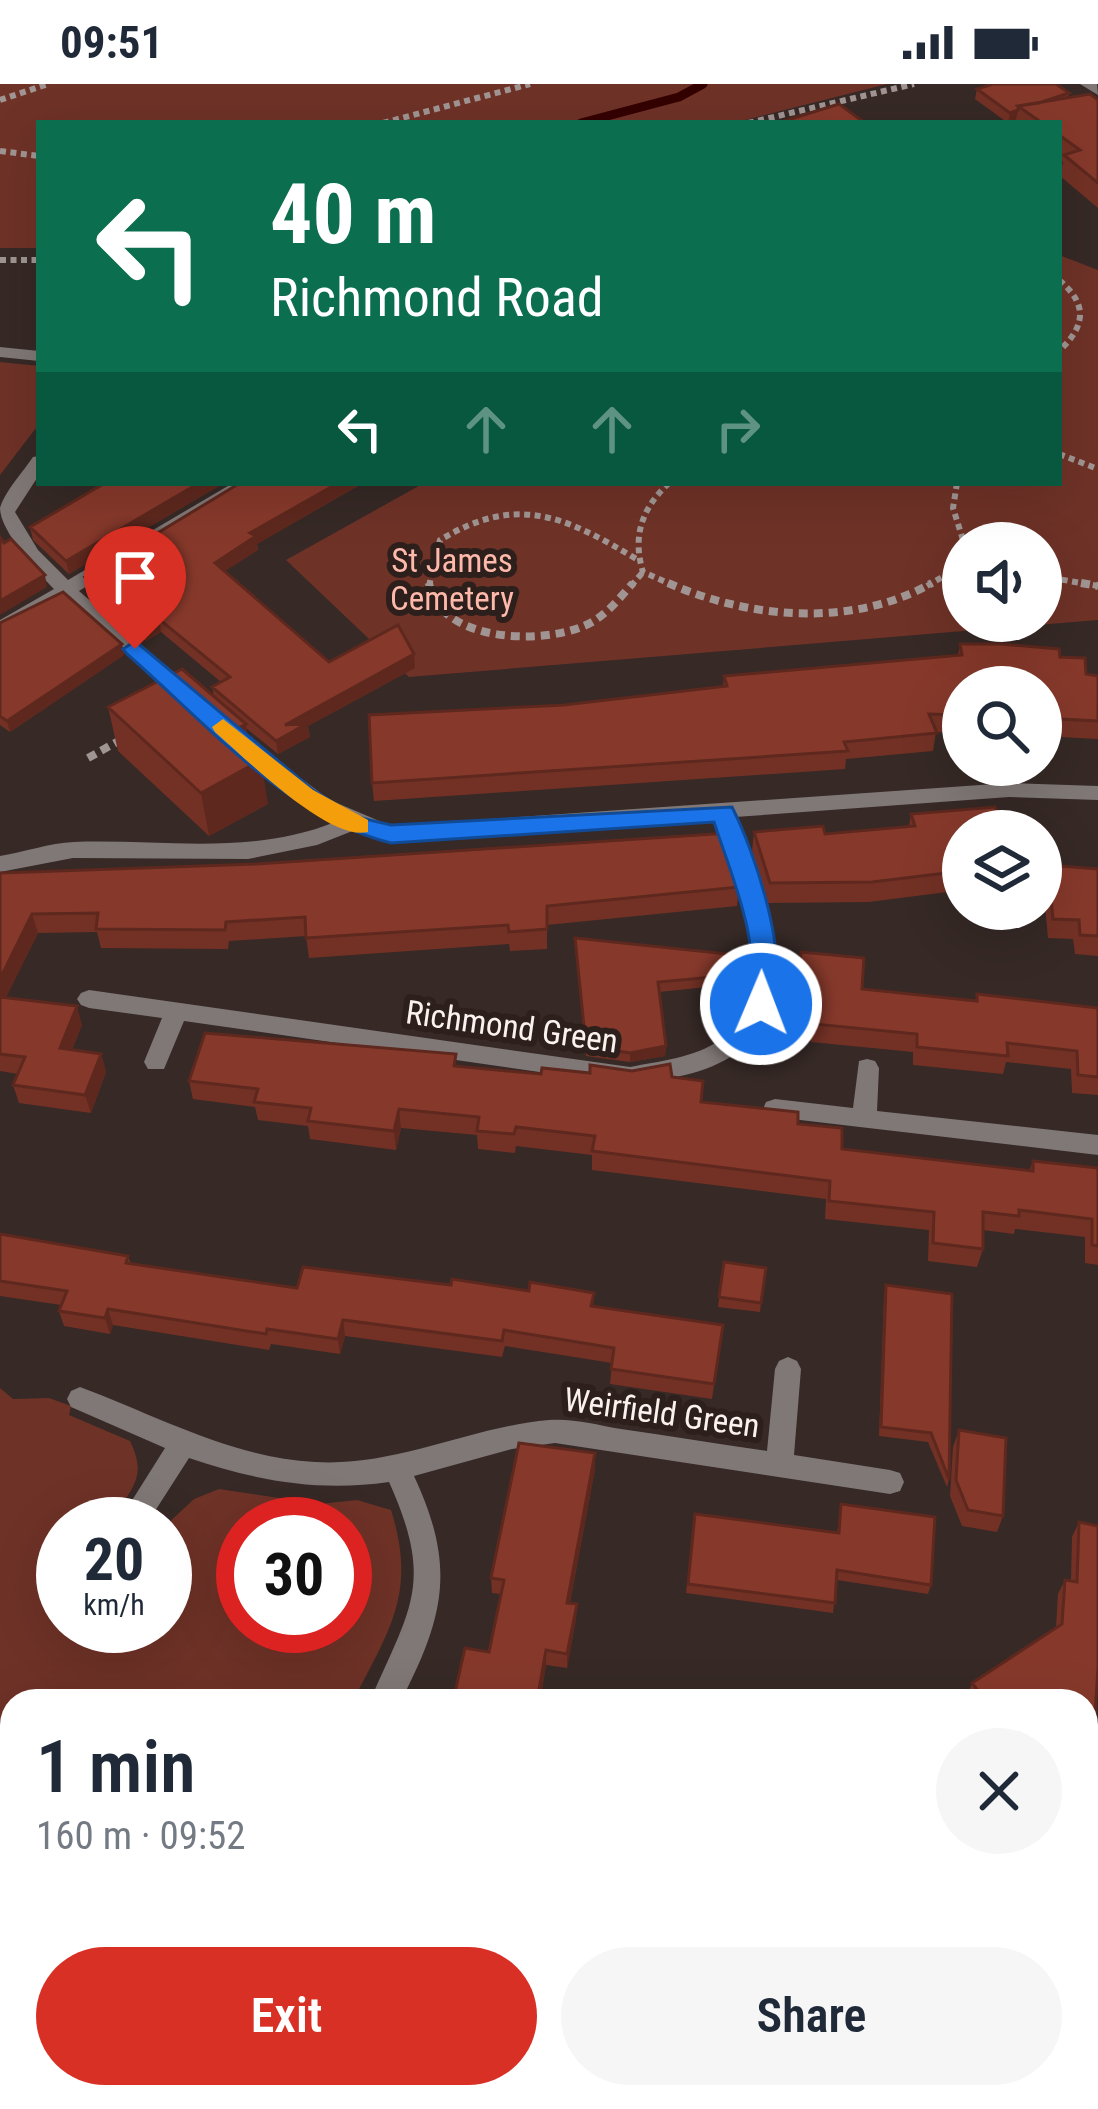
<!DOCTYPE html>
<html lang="en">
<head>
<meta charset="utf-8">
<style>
  :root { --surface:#fff; --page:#f6f6f7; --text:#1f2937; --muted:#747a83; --accent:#d93025 }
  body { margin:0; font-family:"Roboto Condensed",sans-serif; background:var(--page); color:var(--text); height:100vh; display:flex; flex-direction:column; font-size:45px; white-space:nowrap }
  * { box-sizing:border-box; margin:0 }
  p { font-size:39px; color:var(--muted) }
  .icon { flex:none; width:66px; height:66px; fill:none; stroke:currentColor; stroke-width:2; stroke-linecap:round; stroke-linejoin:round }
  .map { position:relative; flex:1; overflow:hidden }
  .side { position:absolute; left:0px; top:1605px; width:1098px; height:420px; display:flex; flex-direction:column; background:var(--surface); border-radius:36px 36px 0 0; box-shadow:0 12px 48px #0002 }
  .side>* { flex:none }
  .hud { position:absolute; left:36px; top:36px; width:1026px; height:366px; border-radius:0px; box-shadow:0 12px 48px #0002; background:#0b6e4f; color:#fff; overflow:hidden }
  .tools { position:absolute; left:942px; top:438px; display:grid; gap:24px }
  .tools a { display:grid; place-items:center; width:120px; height:120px; border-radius:50%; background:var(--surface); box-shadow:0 12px 48px #0002; font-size:60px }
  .speed { position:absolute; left:36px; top:1413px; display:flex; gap:24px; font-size:60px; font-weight:700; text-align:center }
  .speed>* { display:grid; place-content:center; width:156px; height:156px; border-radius:50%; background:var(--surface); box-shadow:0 12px 48px #0002; line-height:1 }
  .speed small { font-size:30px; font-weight:400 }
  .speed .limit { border:18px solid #d22; background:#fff; color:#111 }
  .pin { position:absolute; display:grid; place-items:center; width:102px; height:102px; color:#fff; margin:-123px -51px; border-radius:50% 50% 50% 0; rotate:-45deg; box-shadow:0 0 12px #0007 }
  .pin .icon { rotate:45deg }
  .me { position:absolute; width:132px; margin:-66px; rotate:1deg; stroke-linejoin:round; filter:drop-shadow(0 0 9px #0008) }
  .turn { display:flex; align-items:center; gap:42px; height:252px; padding:0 36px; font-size:54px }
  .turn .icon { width:156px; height:156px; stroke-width:2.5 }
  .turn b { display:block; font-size:84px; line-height:102px }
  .lanes { display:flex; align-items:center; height:114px; padding:0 36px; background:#0003; justify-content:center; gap:60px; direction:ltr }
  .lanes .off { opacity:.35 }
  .round { display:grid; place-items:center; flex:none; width:126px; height:126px; border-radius:63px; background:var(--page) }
  .head { display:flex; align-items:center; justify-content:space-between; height:204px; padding:0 36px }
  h1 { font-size:72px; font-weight:600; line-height:90px }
  .cta { display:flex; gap:24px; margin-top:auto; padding:24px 36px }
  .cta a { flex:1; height:138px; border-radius:72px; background:var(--accent); color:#fff; font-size:48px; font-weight:600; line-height:138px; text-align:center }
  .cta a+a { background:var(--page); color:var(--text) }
  .status { display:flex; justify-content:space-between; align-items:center; height:84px; padding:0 60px; background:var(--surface); direction:ltr }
  .status svg { height:33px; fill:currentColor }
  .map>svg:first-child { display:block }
  .green { fill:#6f3227; fill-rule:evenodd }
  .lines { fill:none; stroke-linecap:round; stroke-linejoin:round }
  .stream { stroke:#340000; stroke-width:9 }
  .path-far2 { stroke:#a09593; stroke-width:6; stroke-dasharray:6 4.5; stroke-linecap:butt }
  .path-far1 { stroke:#a09593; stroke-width:8; stroke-dasharray:9 6; stroke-linecap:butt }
  .path { stroke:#a09593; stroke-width:9; stroke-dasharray:10 8; stroke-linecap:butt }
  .street { fill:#807876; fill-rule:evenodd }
  .wall { fill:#733125 }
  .shaded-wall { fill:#5e281e }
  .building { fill:#86392b; stroke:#5e281e; stroke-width:3 }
  .route { fill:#1a73e8; stroke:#114b97; stroke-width:3 }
  .slow { fill:#f59e0b }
  .labels { text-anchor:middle; stroke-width:12; stroke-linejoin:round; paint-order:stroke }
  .park-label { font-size:33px; fill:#feb9aa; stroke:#2c1f1c }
  .street-label { font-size:33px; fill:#fbf2f0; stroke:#2c1f1c }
</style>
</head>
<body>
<div class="status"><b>09:51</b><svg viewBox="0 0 49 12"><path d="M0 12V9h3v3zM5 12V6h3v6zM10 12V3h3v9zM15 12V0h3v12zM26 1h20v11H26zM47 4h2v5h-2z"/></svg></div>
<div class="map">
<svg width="1098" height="2025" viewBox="0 0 1098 2025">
  <rect width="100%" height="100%" fill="#362926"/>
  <path class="green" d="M0,0H887L733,39H39V164H0Z
    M1059,171L1098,186V536L409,593L286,476L424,399H1059ZM963,459H1041V537H963Z
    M0,278L39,282V340L0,391Z
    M0,1304L13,1315L49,1314L71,1322L69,1331L130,1357C144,1386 138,1398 120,1423L160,1440H63V1542H165V1442L194,1415L219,1405L320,1420L357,1416L391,1426C417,1508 390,1545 353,1617H12V2013H208L216,2025H0ZM243,1440H345V1542H243Z"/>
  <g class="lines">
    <path class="stream" d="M581,39L679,13L703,0"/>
    <path class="path-far2" d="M0,16L48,0
      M383,39L530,0
      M748,39L914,0
      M0,67L39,72
      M0,176H39
      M1059,196C1088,220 1086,242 1059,267
      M1059,370L1098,385
      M669,399C642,424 632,452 643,488L675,502
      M957,399L953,424L964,459
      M1041,492L1098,502
      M429,502L440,456C518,409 566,433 638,476
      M631,502L643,488
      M927,502L963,481"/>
    <path class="path-far1" d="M429,499C439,558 540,561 584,542C604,534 619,515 633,499
      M668,499C750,535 852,544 932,499
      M1081,499L1098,502
      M88,674L124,654"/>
    <path class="path" d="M0,1966L12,1981
      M38,2013L47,2025
      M59,2025L65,2013"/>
    <path class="street" d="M1080,0H1097L1098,11Z
      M0,263L39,267V277L0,273Z
      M39,372V391L15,428L38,466L68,496L233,399H255L79,507L196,608V618H182L65,515L0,551V536L54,505C38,489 0,447 0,424C5,407 23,388 33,373Z
      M224,637L330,716L391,742L1009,699L1098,702V716L1009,713L735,733C757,799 808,917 736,969C706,991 666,995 630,1001L184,937L164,985H148L144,978L162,934L89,924L81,921L77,915L81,909L89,906L630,983C660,977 694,974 720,956C783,911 733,793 714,734L391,758L355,746L317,761L248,775L73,774L0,788V772C25,768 49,759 74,758C163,755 251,772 335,738L294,713L217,649L214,644L217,639Z
      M867,975L875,977L879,984L877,1027L1098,1051V1071L766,1032L763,1025L766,1018L775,1015L853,1024L859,977Z
      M788,1273L797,1277L801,1285L794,1371L890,1386L900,1389L904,1398L900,1407L890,1410L555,1359L512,1365L414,1392C456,1482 445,1531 401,1617H370C410,1524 435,1500 389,1398C319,1408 256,1397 189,1374L155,1427L145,1431L135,1427L131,1418L165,1364L71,1323L67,1315L71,1307L80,1303C158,1332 230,1373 315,1378C396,1383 469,1343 549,1336C572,1334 598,1341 621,1345C670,1352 718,1360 767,1367L775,1285L779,1277Z
      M1098,1713V1751L1086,1756V1718Z"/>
  </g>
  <path class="wall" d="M977,5L1069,9L1068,14L1098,16V124L1060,92L1063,78L1059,76V39H1015L1016,36L1008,39L975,15Z
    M104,399H224L69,490L33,456L30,443Z
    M240,399H363L257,460L258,466L225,487L329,578L415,584L308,642L310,653L278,670L246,644L250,666L268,720L209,752L118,667L108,623L214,613L212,603L221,598L161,548L146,557L88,507L85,493Z
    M0,539L122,560L124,571L10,648L0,641Z
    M960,560L1060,573L1086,590L1098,592V655L1041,652V603H963V649L936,648L933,667L846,675L845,685L374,717L372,699L564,621L723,602L724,592L958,572Z
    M911,730L963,747V806L869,818L767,819L752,767L754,748L825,750L909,742Z
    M1048,781L1098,785V872L1075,870L1073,855L1048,854L1043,801Z
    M0,789L739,803L737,822L547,841V865L510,867L509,860L309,874L306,852L229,857L228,865L101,864L97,848L38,849L6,913L82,941L72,966L101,970L106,988L91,1029L19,1019L13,1001L18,990L0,987Z
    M575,854L747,872L745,899L659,908L666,962L665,972L630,978L586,972Z
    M801,868L862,905L975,917L977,910L1098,924V1011L1072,1009L1071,985L1006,978L1003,990L913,981V968L811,958L812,942L794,940Z
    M590,981L672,993L701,1018L798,1040L842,1065L1029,1087L1033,1077L1098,1084V1181L1085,1179V1153L1015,1145L1014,1150L983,1146V1165L977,1183L928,1177L929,1146L825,1135L826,1115L592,1086V1071L516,1062L515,1069L478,1065L477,1051L401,1044L396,1066L310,1055L308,1042L258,1036L255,1023L193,1015L189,997L457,982L541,990L589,989Z
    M0,1150L128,1172L131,1180L297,1204L451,1201L594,1209L593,1223L723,1241L712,1315L610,1300L612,1279L505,1262L502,1273L345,1252L340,1270L271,1260L269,1266L113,1241L110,1250L64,1242L59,1227L61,1221L0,1212Z
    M724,1178L761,1219L760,1228L718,1223Z
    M886,1201L949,1395L947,1403L928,1358L879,1352L884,1210Z
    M959,1346L1003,1432L997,1448L962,1442L950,1412L953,1363Z
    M595,1385L570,1519L576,1535L567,1584L546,1581L540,1617H453L489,1568L501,1510L492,1509L491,1494Z
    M841,1420L931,1501L928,1510L837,1496L833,1529L686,1509L695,1430L837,1449Z
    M1079,1438L1098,1442V1598L1095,1631L1088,1643H1086V1617H970L967,1612L972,1599L1056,1544L1058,1510L1065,1496L1071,1497L1072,1453Z
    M1096,1994L1098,2025H1049L1050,2013H1086Z"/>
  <path class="shaded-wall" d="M1018,26L1016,36L1008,39L1010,29Z
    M199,399H224L69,490L66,477Z
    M338,399H362L257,460L258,466L217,492L215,479L250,449Z
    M45,491L47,503L0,531V517Z
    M159,535L161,548L146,557L144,544Z
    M122,560L124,571L10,648L7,637Z
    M414,570L415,584L308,642L310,653L278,670L276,657L285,641Z
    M246,640L252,681L261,676L268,720L209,752L201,709L231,648Z
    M32,830L38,849L0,926V895Z
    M77,922L82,941L65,983L60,964Z
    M666,962L665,972L630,978V969Z
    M101,970L106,988L91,1029L85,1011Z
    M399,1025L401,1044L396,1066L394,1047Z
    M108,1225L113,1241L110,1250L105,1234Z
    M343,1236L345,1252L340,1270L338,1255Z
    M595,1369V1385L567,1534V1519Z
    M577,1520L576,1535L567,1584V1570Z
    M546,1566V1581L540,1617H537Z
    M333,2013H348L334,2025H319Z
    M812,2013H817L804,2025H799Z"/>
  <path class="building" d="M993,0H1056L1069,9L1039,19L1018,22V26L1010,29L977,5Z
    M1090,10L1098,16V99L1064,71L1080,66L1059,51V39H1042L1018,22Z
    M839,20L865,39H778Z
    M105,399H199L66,477L30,443Z
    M240,399H338L250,449L256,452L215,479L329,578L398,541L414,570L285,641L308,639L276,657L212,603L230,593L159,535L144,544L85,493Z
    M0,453L4,459L11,455L45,491L0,517Z
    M63,508L122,560L7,637L0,632V539Z
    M960,560H1000L1059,565L1060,573L1085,574L1086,590L1098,592V637L1041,634V603H963V631L929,630L937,649L844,658L848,667L372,699L369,631L564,621L727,602L724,592L962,571Z
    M182,585L246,640L231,648L261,676L201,709L108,623Z
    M995,723L1004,747H963V787L872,798L770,799L754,748L823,742L825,750L915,742L911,730Z
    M714,750H723L739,803L547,822V845L509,848L508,841L306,854L305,833L226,838L225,846L96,845L98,829L32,830L0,895V789L256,780Z
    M1048,781L1098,785V852L1080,851L1079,836L1053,835Z
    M575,854L747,872L746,890L658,898L666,962L630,969L586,962Z
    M801,868L864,874L862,905L977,917V910L1098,924V993L1078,991L1077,967L1007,959L1008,972L917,963V950L814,940L815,923L796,921Z
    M0,913L77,922L60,964L101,970L85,1011L13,1001L25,973L0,970Z
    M205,949L456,970L454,982L541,990L542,984L590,989V981L632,987L670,980L672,993L703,997L701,1018L798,1028V1040L842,1044V1065L1033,1087V1077L1098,1084V1162L1092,1161V1135L1019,1126V1132L983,1128V1165L933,1159L934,1128L829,1117L830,1097L592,1067L595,1052L516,1043L514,1050L477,1047L479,1033L399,1025L394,1047L308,1037L311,1024L254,1018L258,1005L189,997Z
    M0,1150L128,1172L126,1179L297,1204L303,1183L451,1201L452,1195L529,1207L530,1198L594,1209L591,1222L723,1241L714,1300L611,1285L614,1264L504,1246L502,1257L343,1236L338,1255L267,1245L266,1250L108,1225L105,1234L59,1227L67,1207L0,1197Z
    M724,1178L766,1184L761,1219L719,1213Z
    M886,1201L952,1210L949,1395L931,1349L881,1343Z
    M959,1346L1006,1354L1003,1432L968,1426L956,1396Z
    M519,1359L595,1369L567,1519L577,1520L567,1570L546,1566L537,1617H453L465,1564L489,1568L504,1496L491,1494Z
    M841,1420L935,1433L931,1501L837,1486L835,1519L688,1500L695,1430L839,1449Z
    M1079,1438L1098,1442V1584L1095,1631L1086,1629V1617H986L972,1599L1062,1540L1065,1496L1077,1498Z
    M1086,1830L1098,1833L1096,1994L1098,1995V2025H1056L1057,2013H1086Z
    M256,2013H333L319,2025H264Z
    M697,2013H812L799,2025H684Z
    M843,2013H891L928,2022L927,2025H842Z"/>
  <path class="route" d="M135,557L313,706L357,733L391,741L732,723C755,768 793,881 770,927H751L748,920C763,861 732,794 714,738L391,759C285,732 207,640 127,570L123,565Z"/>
  <path class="slow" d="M223,635L313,706L368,736V748C329,758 245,674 215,648L212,643Z"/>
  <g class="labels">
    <g class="park-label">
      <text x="452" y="488">St James<tspan x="452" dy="38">Cemetery</tspan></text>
    </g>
    <g class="street-label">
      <text transform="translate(512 942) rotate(8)" y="12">Richmond Green</text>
      <text transform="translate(662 1328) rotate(8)" y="12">Weirfield Green</text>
    </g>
  </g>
</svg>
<div class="tools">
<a><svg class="icon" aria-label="sound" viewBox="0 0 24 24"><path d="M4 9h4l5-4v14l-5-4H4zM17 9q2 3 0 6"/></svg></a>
<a><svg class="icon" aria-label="search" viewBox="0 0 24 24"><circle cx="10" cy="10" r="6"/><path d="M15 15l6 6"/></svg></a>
<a><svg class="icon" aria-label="layers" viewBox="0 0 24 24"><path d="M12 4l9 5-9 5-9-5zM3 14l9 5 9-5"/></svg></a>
</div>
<div class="speed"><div>20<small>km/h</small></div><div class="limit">30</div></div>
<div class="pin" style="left:135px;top:565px;background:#d93025"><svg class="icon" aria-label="arrive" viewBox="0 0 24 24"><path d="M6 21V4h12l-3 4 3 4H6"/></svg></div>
<svg class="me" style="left:761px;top:920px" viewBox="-20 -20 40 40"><circle r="17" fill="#1a73e8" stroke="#fff" stroke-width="3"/><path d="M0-11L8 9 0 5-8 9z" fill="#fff"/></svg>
<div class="hud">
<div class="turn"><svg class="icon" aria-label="left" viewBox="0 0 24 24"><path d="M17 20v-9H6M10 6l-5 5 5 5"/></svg><div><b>40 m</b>Richmond Road</div></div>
<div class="lanes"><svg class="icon" aria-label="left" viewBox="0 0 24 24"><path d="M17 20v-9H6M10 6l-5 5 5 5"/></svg><svg class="icon off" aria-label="ahead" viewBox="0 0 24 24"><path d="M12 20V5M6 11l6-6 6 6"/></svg><svg class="icon off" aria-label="ahead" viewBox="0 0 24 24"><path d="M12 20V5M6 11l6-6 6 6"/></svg><svg class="icon off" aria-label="right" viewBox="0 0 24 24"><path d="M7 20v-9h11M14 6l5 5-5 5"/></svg></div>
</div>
<section class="side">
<div class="head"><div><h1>1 min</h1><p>160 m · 09:52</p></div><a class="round"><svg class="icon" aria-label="close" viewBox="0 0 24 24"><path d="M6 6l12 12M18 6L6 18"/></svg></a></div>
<div class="cta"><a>Exit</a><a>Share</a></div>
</section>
</div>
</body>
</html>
